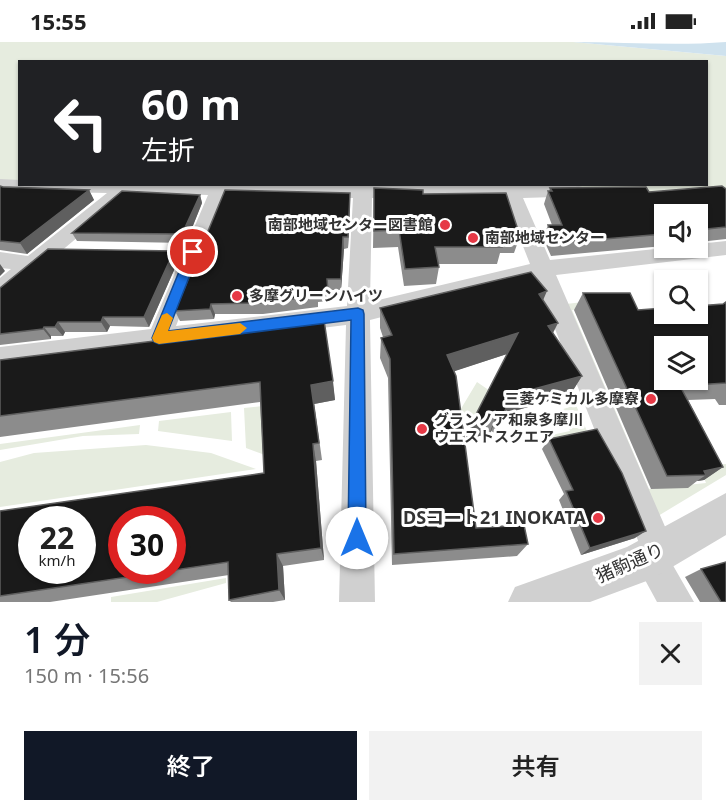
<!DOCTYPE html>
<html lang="ja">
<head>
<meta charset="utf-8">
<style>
  :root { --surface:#fff; --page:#f2f2f2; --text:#222; --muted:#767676; --accent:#111827 }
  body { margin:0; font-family:"Noto Sans","Noto Sans JP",sans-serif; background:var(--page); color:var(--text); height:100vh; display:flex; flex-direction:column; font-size:22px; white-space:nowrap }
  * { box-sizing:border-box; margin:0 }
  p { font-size:20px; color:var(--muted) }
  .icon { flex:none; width:33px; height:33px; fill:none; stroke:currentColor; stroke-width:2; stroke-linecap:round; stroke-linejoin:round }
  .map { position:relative; height:560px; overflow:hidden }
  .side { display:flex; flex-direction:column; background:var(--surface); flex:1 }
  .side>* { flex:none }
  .banner { position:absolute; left:18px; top:18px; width:690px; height:126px; border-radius:0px; box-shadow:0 2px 4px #0004; background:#202124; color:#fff; overflow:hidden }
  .controls { position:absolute; left:654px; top:162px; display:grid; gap:12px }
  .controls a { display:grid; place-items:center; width:54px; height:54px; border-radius:0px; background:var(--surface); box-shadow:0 2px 4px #0004; font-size:30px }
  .speed { position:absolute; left:18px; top:464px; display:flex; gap:12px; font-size:30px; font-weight:700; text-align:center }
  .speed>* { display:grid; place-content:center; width:78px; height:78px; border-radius:50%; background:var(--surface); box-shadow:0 2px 4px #0004; line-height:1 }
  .speed small { font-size:15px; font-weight:400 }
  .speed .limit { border:9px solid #d22; background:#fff; color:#111 }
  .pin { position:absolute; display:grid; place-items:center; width:51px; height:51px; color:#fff; margin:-26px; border:3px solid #fff; border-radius:50%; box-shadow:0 2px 6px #0007 }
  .me { position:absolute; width:66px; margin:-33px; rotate:0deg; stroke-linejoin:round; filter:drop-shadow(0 0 4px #0008) }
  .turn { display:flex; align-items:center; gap:21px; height:126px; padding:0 24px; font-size:27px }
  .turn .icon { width:78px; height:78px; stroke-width:2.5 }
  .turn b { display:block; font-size:42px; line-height:51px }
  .round { display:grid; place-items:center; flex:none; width:63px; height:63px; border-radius:0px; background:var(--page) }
  .headline { display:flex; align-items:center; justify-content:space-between; height:102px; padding:0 24px }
  h1 { font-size:36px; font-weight:600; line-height:45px; color:var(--accent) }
  .button { display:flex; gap:12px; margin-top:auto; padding:12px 24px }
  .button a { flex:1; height:69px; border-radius:0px; background:var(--accent); color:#fff; font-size:24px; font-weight:600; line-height:69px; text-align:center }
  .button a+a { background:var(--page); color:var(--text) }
  .status { display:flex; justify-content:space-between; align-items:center; height:42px; padding:0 30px; background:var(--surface); direction:ltr }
  .status svg { height:16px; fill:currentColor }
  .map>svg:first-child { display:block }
  .green { fill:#e6ecdf }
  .water { fill:#cfe2ee }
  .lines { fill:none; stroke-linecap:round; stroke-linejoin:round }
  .minor { fill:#d0d0d0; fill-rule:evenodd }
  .tertiary { fill:#d0d0d0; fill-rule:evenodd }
  .wall { fill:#8c8c8c }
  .shaded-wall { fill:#5f5f5f }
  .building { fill:#1a1a1a; stroke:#5f5f5f; stroke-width:1.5; fill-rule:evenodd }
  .route { fill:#1a73e8; stroke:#114b97; stroke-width:1.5 }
  .slow { fill:#f59e0b }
  .poi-dot { fill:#e63946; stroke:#fff; stroke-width:2 }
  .labels { text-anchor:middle; stroke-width:6; stroke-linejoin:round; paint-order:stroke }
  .poi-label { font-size:15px; font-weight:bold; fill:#333; stroke:#fff; text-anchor:start }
  .near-poi-label { font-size:18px; font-weight:bold; fill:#333; stroke:#fff; text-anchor:end }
  .near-street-label { font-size:18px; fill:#333; stroke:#fff }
</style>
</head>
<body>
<div class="status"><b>15:55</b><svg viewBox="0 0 49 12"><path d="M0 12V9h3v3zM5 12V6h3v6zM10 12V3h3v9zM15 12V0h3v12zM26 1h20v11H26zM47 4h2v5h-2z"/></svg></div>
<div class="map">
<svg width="726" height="560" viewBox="0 0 726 560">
  <rect width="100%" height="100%" fill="#fff"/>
  <path class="green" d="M0,0H573L726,14V157L124,143L706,142V20H20L19,140L0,139Z
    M583,260L587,266L572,268L649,447L706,441L699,424L726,422V433L658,474L566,262Z
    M477,340L493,351L474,378L459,370Z
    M576,363L589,394L550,402L547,394L570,389L560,368Z
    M263,364L265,413L246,406L244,366Z
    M231,370L232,399L158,389L159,379Z
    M140,383L139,392L83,394L0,408V402Z
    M146,403L211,411L256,427L0,465V420L34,411Z
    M226,536V541L157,560H111V555Z"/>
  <path class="water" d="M573,0C624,0 676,4 726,0V14Z"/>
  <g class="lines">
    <path class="minor" d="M0,137L20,138V142L579,144L586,146L588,150L586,154L523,156L550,218L665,206H698V202L726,199V213L556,233L676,510L671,520L694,560H657L632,514L639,501L535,236L370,278L375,560H339L346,283L0,325V305L151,287L208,153L130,151L8,254L0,256V236L11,227L0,226V210L28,214L107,151L0,149ZM227,153L353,156L347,264L176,284ZM372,156H504L530,222L370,260Z"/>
    <path class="tertiary" d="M726,451V493L652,537L590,560H508L515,545L627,505Z"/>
  </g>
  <path class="wall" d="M0,144L89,148L94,158L27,212L0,208Z
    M374,146L423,152L520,194L514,211H500L497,222H439V225L436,242L404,244L398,205L373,206Z
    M550,146L649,150L726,147V197L699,200L698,201V172H664V204L551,214L543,196L548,183H552L544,162L548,149H549Z
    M200,153L202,161L186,201L77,199L72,191Z
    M350,162L348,206L344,207L341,248H328L329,259L318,260V265L263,272H215L214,277L180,279L175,269Z
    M174,209L178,219L149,285L110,284L107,290H65L63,294H51V297L0,303V246Z
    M583,251L638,268L723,262L726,260V363H719L715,357L688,358L723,425L704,438L697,439L688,446L651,447L574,268Z
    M543,258L553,291L582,334L570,353L504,372L495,391L491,389L488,395L483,393L465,398L507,312L454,329L476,486L528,502L517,514L392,523L388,336L380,316L381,296L383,295L380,286V266Z
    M324,278L335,358L314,362L322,418L316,419L324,518L283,524L285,558L273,560H231L229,558V533L50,560H0V469L264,431L260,360L0,395V318Z
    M549,397L635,496L581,513L559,458L564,452L542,407Z
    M701,527L726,560H700L685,535Z"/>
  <path class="shaded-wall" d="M89,148L94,158L27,212L20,201Z
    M350,151V162L348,206V195Z
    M200,153L202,161L186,201L182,192Z
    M343,195L344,207L341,248V237Z
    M174,209L178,219L149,285L144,275Z
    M0,222L5,229L0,234Z
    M547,249L538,270L539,252Z
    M211,262L215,272L214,277L210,267Z
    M103,275L110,284L107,290L101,280Z
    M58,280L65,290L63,294L55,285Z
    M558,281L548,301V284Z
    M44,285L51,294V297L43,287Z
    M518,291L510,311L443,333L447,313Z
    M582,334L570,353L504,372L495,391L512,353Z
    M333,339L335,358L314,362L322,418L311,343Z
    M499,371L491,389L488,395L495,377Z
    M491,375L483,393L465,398L472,380Z
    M313,402L316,419L324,518L321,506Z
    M723,425L704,438L697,439L706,433L704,429Z
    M646,489L635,496L581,513L590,506Z
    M277,512L283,524L285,558L279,548Z"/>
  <path class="building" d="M0,144L3,145L89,148L20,201L0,199Z
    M722,144L726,147V185L707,187L705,191H698V172H664V192L556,201L548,183H562L548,149H552L550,146L646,145L649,150Z
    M374,146L423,148V152L506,151L520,194H500L502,205H435L439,225L405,227L399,188L374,189Z
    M225,148L350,151L348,195H343L341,237H327L328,249L317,250V254L260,261L211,262L210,267L175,269Z
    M122,149L200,153L182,192L72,191Z
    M48,207L174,209L144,275H103L101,280H58L55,285H44L43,287L0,292V246Z
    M531,230L547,249L539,252L558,281L548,284L582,334L512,353L503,373L499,371L495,377L491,375L472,380L518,291L447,313L456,334L476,486L524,483L528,502L394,512L390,317L381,296L392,293L380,266Z
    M583,251H630L638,268L664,266V272H698V264L723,262L726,260V341L680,344L723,425L704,429L706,433L667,434ZM664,304H698V338H664Z
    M324,278L333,339L311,343L319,401L313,402L321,506L277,512L279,548L229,558L228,520L0,554V469L264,431L260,340L0,374V318ZM32,477H82V528H32ZM122,477H172V528H122Z
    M597,387L622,431L646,489L590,506L566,449L573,448L549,397Z
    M726,520V560H721L701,527Z"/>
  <path class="route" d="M193,206L199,210L168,289L358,266L363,268L364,272L366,496L364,502L357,505L351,502L348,496L351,278L159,302L154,300L152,296L187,210Z"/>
  <path class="slow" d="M167,271L173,276L168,289L240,281L247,286L240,292L159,302L154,300L152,296L162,273Z"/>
  <g class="poi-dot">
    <circle cx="445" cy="183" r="6"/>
    <circle cx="473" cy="196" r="6"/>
    <circle cx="237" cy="254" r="6"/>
    <circle cx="651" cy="357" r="6"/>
    <circle cx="422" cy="387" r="6"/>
    <circle cx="598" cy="476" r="6"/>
  </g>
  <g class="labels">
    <g class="poi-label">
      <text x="433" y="188" text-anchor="end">南部地域センター図書館</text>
      <text x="485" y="201">南部地域センター</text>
      <text x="249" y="259">多摩グリーンハイツ</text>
      <text x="639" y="362" text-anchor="end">三菱ケミカル多摩寮</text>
      <text x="434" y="383">グランノア和泉多摩川<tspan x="434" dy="17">ウエストスクエア</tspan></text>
    </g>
    <g class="near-poi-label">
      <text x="586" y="482">DSコート21 INOKATA</text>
    </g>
    <g class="near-street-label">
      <text transform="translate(630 521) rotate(-24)" y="6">猪駒通り</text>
    </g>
  </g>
</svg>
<div class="controls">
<a><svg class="icon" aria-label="sound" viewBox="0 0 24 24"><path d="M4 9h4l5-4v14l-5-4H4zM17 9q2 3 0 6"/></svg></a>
<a><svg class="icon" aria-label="search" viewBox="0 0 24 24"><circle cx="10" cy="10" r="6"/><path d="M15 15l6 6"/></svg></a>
<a><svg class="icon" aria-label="layers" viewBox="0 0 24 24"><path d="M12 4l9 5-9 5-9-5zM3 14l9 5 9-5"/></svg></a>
</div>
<div class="speed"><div>22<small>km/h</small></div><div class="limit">30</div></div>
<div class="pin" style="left:193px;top:210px;background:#d93025"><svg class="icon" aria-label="arrive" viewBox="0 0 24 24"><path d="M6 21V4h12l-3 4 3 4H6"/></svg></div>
<svg class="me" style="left:357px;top:496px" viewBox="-20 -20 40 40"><circle r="19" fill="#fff"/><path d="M0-13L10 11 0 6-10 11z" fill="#1a73e8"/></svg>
<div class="banner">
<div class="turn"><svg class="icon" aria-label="left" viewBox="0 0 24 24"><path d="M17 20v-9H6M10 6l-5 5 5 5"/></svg><div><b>60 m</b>左折</div></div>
</div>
</div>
<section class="side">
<div class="headline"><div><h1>1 分</h1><p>150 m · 15:56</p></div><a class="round"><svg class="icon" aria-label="close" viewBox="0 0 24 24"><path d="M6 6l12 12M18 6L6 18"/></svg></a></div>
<div class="button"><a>終了</a><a>共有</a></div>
</section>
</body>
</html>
